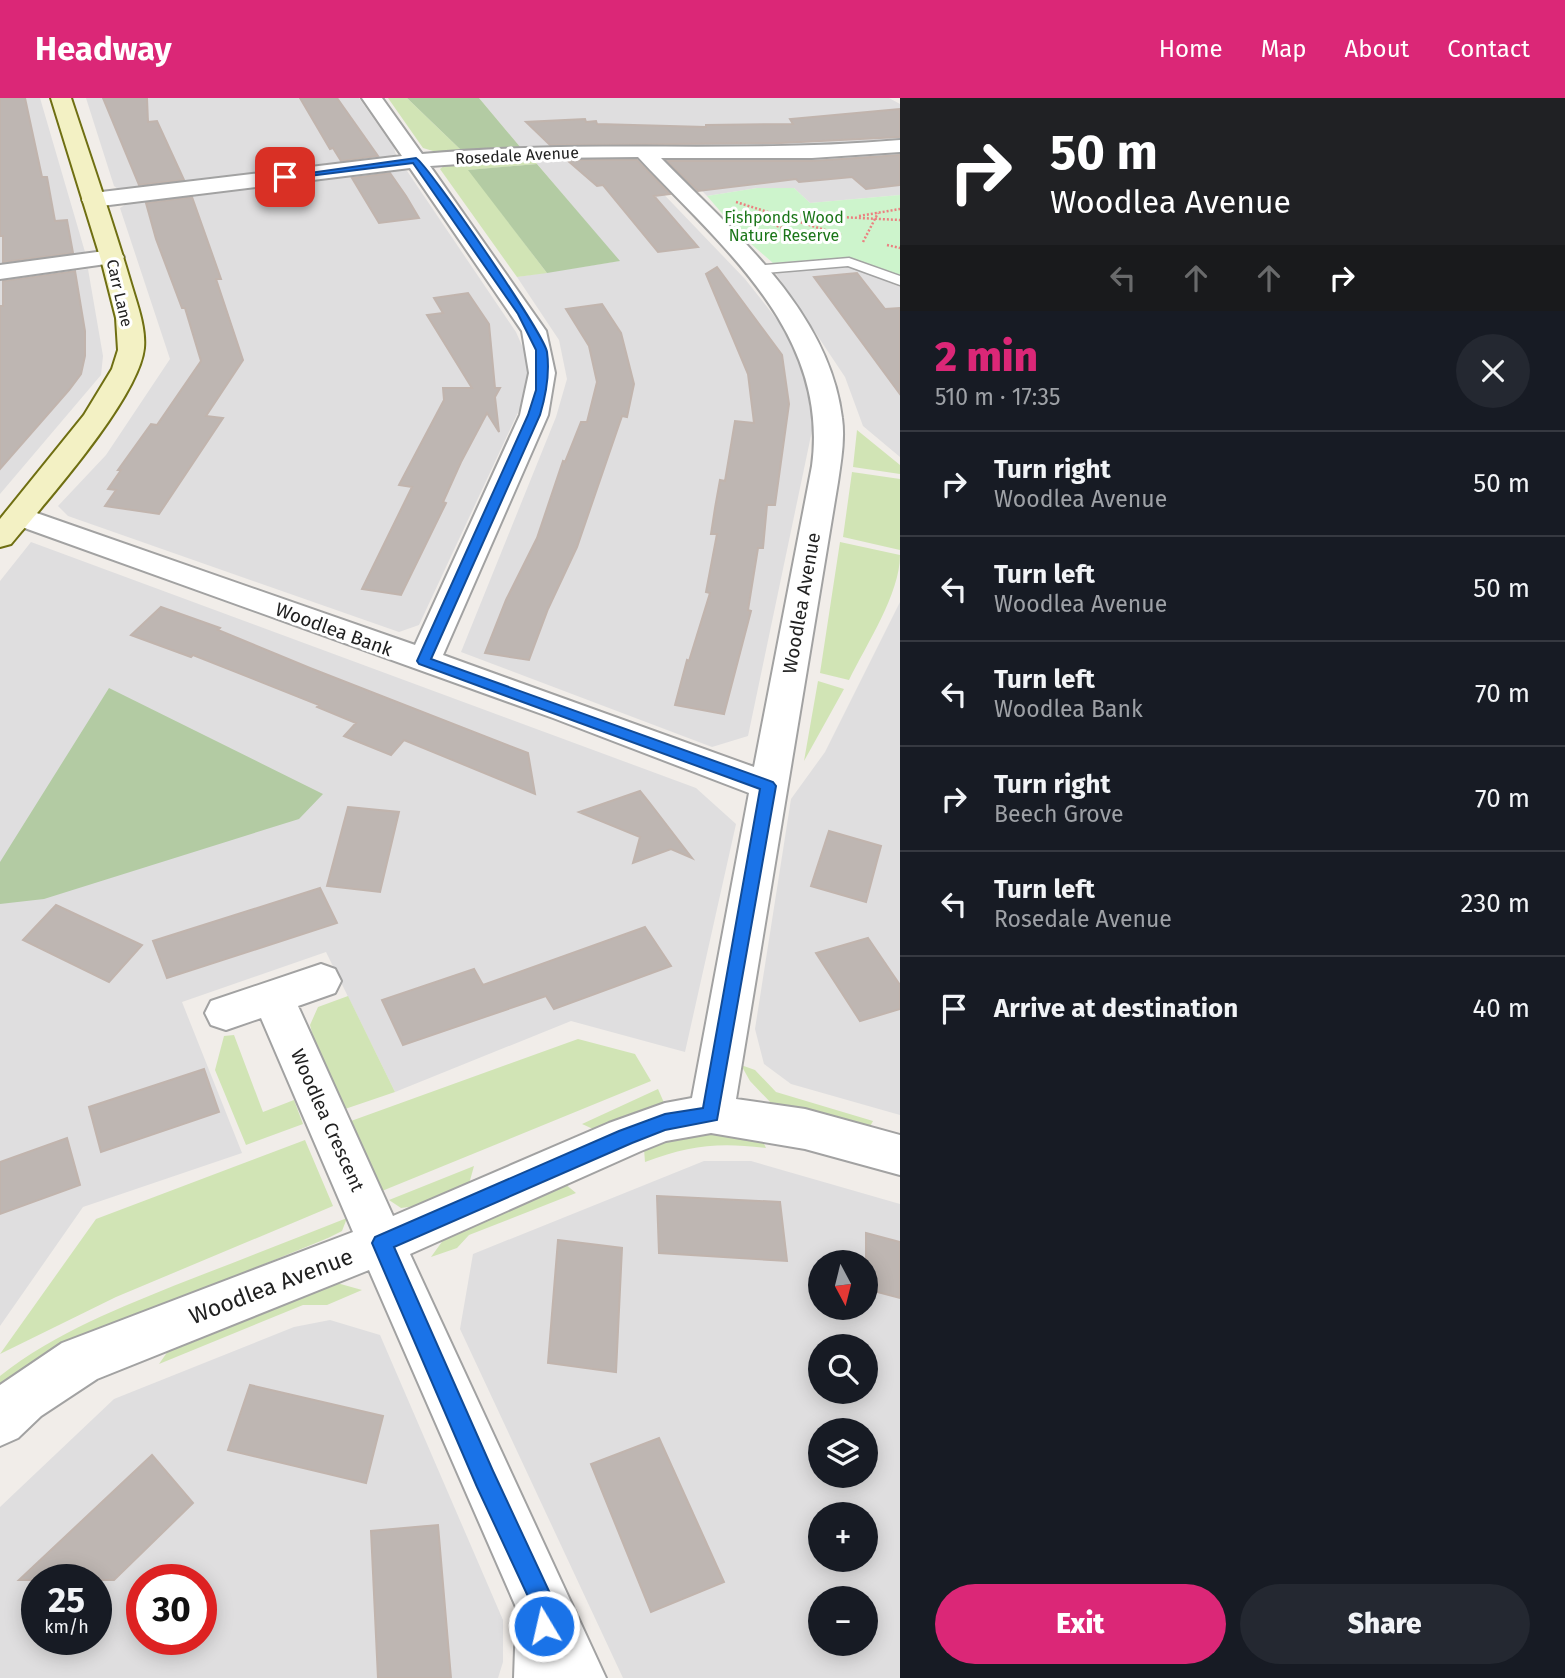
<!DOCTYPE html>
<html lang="en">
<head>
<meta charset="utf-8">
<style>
  :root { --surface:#171b24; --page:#242831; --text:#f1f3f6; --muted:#9ea1a6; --line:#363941; --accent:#db2777 }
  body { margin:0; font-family:"Fira Sans",sans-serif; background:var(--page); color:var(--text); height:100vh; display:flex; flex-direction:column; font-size:26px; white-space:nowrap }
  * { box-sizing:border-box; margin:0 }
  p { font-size:23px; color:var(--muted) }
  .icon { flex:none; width:38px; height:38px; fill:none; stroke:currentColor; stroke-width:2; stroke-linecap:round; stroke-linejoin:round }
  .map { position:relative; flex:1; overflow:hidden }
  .drawer { display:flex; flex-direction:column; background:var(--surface); width:665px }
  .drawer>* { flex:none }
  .top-card { background:#202124; color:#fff; overflow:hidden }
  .needle { width:46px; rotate:173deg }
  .fabs { position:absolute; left:808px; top:1152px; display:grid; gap:14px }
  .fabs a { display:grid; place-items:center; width:70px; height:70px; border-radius:50%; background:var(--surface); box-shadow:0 4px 18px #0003; font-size:35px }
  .speed { position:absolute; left:21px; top:1466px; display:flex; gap:14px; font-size:35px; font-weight:700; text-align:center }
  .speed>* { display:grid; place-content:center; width:91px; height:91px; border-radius:50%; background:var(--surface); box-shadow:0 4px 18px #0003; line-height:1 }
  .speed small { font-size:18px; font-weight:400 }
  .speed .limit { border:10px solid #d22; background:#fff; color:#111 }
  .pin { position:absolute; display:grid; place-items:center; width:60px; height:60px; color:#fff; margin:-30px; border-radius:14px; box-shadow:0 4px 10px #0006 }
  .me { position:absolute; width:77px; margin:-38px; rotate:351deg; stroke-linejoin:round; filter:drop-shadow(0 0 5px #0008) }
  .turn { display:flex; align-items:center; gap:24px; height:147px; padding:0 35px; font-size:32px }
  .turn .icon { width:91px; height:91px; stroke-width:2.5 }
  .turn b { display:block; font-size:49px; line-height:60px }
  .lanes { display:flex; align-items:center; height:66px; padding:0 35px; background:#0003; justify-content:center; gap:35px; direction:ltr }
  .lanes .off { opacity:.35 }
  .round { display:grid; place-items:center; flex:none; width:74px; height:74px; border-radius:37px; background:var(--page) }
  .head { display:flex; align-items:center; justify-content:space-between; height:119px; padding:0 35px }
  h1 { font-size:42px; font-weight:800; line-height:52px; color:var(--accent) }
  .button { display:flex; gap:14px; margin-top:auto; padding:14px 35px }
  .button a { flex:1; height:80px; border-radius:42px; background:var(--accent); color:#fff; font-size:28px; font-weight:800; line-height:80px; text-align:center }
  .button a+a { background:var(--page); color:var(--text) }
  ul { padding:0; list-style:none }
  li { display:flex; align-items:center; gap:21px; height:105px; padding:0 35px; border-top:2px solid var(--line) }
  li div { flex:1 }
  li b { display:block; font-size:26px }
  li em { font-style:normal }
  header { display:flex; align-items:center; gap:42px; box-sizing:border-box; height:98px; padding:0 35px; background:var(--accent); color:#fff }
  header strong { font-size:33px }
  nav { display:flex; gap:38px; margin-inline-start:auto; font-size:24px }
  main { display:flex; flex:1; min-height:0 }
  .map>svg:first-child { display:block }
  .residential { fill:#dfdedf; fill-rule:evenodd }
  .grass { fill:#d1e4b5 }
  .forest { fill:#b3cba3 }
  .park { fill:#cdf4cc }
  .building { fill:#beb6b2; stroke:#c1b4ad; stroke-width:2 }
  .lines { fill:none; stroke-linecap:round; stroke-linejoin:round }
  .lane-casing { stroke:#a2a2a2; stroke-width:3 }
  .street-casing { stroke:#a2a2a2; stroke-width:4 }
  .secondary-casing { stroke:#6f6f12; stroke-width:4 }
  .path { stroke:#eb8080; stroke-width:2.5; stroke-dasharray:2 2; stroke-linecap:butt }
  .lane { fill:#fff; fill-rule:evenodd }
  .street { fill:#fff; fill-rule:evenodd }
  .secondary { fill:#f3f1c4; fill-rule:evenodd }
  .route { fill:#1a73e8; stroke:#114b97; stroke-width:2 }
  .labels { text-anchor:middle; stroke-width:6; stroke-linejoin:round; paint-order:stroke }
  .far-street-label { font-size:16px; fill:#212121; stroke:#fff }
  .far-park-label { font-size:16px; fill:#1b7619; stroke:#fff }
  .street-label { font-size:19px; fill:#212121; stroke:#fff }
  .near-street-label { font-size:23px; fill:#212121; stroke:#fff }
</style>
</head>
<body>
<header>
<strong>Headway</strong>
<nav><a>Home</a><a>Map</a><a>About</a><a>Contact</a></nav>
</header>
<main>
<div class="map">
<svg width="900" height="1580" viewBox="0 0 900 1580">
  <rect width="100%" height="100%" fill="#f1ede9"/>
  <path class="residential" d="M0,0H40L85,154L0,166Z
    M86,0H359L394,50L396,57L380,61L118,91L114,88Z
    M479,0H889L900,6V40L791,49L592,45L521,50Z
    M900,55V97L810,105L794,90H757L707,98L671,61H825Z
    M628,59L745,181L786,233L804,275L813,328L748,638L712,649L461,554L556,319L567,281L559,242L517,179L619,163L533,61Z
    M396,70L407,73L516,234L527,259V295L419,527L399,534L68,418L58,408L106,357L170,261L120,110L128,105Z
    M849,168L900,189V359L863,328L845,279L775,174Z
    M88,171L103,258L101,277L0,396V183Z
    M31,444L696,690L736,726L685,954L571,923L395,994L326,854L182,904L242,1055L83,1109L0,1228V483Z
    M900,504V1017L791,986L764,966L755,931L791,701L825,654Z
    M704,1063H751L900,1106V1580H623L460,1231L473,1156ZM821,1164H866V1209H821ZM821,1248H866V1293H821ZM821,1332H866V1377H821ZM821,1416H866V1461H821ZM821,1500H866V1545H821Z
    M330,1222L380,1237L503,1522V1564L498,1580H0V1409L114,1301L294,1229ZM37,1482H96V1542H37ZM142,1482H201V1542H142Z"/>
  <path class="grass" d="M388,0H407L462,53H433L423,50Z
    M533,61L537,66L469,72L547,175L517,179L440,71L445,67Z
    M857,332L900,367V376L853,369Z
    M852,374L900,381V452L843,439Z
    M840,444L900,457C900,496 866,547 849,582L820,575Z
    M818,583L844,591L804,663Z
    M348,898L395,994L345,1011L315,946L310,927L318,909Z
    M234,937L263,1014L294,1002L303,1026L246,1047L215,972L224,938Z
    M578,941L635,956L651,983L382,1093L351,1023Z
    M741,967L755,972L776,994L873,1023L867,1034L772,1006L750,983Z
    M658,991L665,1007L604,1036L582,1026Z
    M733,1033L759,1035L766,1050C719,1044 690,1047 645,1064L644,1051L671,1041Z
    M305,1042L333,1108L116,1199L0,1256L96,1121Z
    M474,1068L469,1086L416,1108L401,1110L389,1102Z
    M564,1085L576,1095L469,1137L457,1150L431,1159L449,1134Z
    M347,1120L342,1133L328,1140L132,1220L0,1294V1278C56,1234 121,1209 186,1183C240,1162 294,1141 347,1120Z
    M337,1185L362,1192L327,1207H303L159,1266L175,1243Z"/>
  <path class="forest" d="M407,0H479L521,50L462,53Z
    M537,66L620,163L547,175L468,72Z
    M109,590L323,696L299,721L44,801L0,806V764Z"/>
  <path class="park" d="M757,90H794L810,105L900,97V178L849,159L773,165L741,137L707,98Z"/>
  <path class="building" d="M0,0H25L42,79H47L55,123L67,122L73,155L3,164V138H0Z
    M103,0H147L148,24L157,23L184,82L139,87Z
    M300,0H337L378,58L341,63L333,50L330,51Z
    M900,11V39L781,45L550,47L526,24L585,21L586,24L596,23L597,26L706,29V27L793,26L790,21Z
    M900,57V87L866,91L852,79L799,84L796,81L698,93L667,63H812Z
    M567,62H637L670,96L654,98L698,149L658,154L603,87L597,88Z
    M390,75L406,98L419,120L379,125L352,80Z
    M192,99L221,181H216L243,262L206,318L223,320L159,416L105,408L116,392L108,391L121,372H118L151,326L157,327L201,263L185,210H182L156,141L146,105Z
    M717,169L782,257L789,306L775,407H767L763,450H758L748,512L751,513L724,616L675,607L687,562L689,563L710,495L706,494L717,436H711L715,410L720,382L725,383L735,323L754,325L748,276L706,176Z
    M75,173L85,233V258L81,276L69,292L0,371V208H3V183Z
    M857,175L885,211L900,210V296L814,179Z
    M468,195L489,226L495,290H500L495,299L499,334L487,315L461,364L443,404L446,405L401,497L362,491L412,389L399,387L444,302L443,290H472L427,217L443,215L434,200Z
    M602,206L621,235L634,286L627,319L622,318L577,449L548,511L529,562L485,555L506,502L537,440L563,363L565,364L581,324H587L597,284L589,248L566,211Z
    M161,509L220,530L218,532L310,570L528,655L535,696L404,642L391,657L344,638L356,625L317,609L319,607L193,557L191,559L131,537Z
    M640,693L649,704L692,760L671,751L633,765L640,739L579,714Z
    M348,709L399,714L380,794L327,788Z
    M829,733L881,748L866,804L811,788Z
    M320,790L337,825L167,880L153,843Z
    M56,807L142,847L109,884L23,842Z
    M645,829L671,868L554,911L546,898L403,947L382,902L474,871L483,887Z
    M868,840L900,887V911L860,923L816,855Z
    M204,971L219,1014L101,1054L89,1009Z
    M67,1040L80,1087L0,1116V1064Z
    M657,1098L780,1104L787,1163L659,1155Z
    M866,1135L900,1144V1200L866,1191Z
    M558,1142L622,1150L616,1274L548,1265Z
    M250,1287L383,1318L366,1385L228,1352Z
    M659,1340L724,1484L651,1514L591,1366Z
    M152,1357L193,1405L114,1482H19Z
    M438,1427L451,1580H378L371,1433Z"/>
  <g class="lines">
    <g class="lane-casing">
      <path id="lane" d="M849,160L900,178V187L848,168L754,176L747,172L754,168Z"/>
    </g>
    <g class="street-casing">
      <path id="street" d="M362,0H382L422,56C581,41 741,56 900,42V54L812,60H661C732,133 829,212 842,320C845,341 841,363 838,384L736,1001L805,1011L900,1037V1077L805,1051L711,1035L666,1043L641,1053L410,1156L606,1580H514L516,1522L519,1516L369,1172L97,1281L41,1318L18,1340L0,1348V1287L62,1245L353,1134L261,920L226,932L211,927L205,915L211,903L321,866L335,871L341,883L335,895L298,908L393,1118L609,1025L665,1005L692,1000L749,695L553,620L8,424L3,418L8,412L18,409L28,412L415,547L520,317L529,275L522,233L410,70L93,109L85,107L82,102L85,97L93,95L402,58ZM638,59C720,147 830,234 812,368L754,669L443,557L548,317L555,275L546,233L430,68L546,60Z
        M112,152L120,154L124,159L120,164L0,181V167Z"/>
    </g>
    <g class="secondary-casing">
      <path id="secondary" d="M51,0H71C91,61 112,121 130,182C136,203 146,228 144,250C139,300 45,405 11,446L0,449V421L84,317L112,271L118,252L116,220L102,165Z"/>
    </g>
    <path class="path" d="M736,104L841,137
      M779,116L900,122
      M859,118L900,111
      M754,120L812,140
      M863,144L878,115
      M887,147L900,150"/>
    <use href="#lane" class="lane"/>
    <use href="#street" class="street"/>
    <use href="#secondary" class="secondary"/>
  </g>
  <path class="route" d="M416,60C429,68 544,236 547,254C550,276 546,297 540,317L431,561L773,684L776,688L717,1022L665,1032L632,1045L394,1149L493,1373L555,1506L556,1528L552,1537L544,1540L536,1537L532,1528V1507L477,1389L372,1145L375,1139L619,1033L665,1016L703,1010L760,691L419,566L417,563L528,317L536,292V252L518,216L413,65L285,81L281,79Z"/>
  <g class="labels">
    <g class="far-street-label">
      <text transform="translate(517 57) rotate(-3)" y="6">Rosedale Avenue</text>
      <text transform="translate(120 195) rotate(77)" y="6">Carr Lane</text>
    </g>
    <g class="far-park-label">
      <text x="784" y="125">Fishponds Wood<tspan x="784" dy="18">Nature Reserve</tspan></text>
    </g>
    <g class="street-label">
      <text transform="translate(801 505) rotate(-80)" y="7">Woodlea Avenue</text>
      <text transform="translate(334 531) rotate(20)" y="7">Woodlea Bank</text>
      <text transform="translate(328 1022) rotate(66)" y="7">Woodlea Crescent</text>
    </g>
    <g class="near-street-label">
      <text transform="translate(271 1188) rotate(-21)" y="8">Woodlea Avenue</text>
    </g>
  </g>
</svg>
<div class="fabs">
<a><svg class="needle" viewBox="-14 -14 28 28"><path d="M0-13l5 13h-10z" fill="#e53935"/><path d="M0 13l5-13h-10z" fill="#9ea1a6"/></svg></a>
<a><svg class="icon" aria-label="search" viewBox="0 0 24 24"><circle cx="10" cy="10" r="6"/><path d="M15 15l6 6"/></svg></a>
<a><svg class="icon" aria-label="layers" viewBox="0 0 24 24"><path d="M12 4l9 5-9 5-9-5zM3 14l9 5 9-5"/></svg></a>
<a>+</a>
<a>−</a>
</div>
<div class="speed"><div>25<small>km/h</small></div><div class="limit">30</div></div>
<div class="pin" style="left:285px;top:79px;background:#d93025"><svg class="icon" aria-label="arrive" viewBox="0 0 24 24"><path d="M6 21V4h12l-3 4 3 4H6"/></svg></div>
<svg class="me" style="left:544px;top:1528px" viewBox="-20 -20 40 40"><circle r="17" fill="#1a73e8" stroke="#fff" stroke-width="3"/><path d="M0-11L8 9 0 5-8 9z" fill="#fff"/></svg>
</div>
<section class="drawer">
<div class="top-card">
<div class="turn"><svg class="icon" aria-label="right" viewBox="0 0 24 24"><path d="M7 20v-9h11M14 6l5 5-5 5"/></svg><div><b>50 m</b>Woodlea Avenue</div></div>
<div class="lanes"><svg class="icon off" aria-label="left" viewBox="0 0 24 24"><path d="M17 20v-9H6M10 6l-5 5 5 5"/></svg><svg class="icon off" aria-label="ahead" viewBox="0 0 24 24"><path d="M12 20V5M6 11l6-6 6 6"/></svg><svg class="icon off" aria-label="ahead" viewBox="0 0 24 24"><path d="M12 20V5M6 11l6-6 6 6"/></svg><svg class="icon" aria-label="right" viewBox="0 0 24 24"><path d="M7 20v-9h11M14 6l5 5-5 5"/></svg></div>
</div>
<div class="head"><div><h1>2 min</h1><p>510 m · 17:35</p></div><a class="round"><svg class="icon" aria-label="close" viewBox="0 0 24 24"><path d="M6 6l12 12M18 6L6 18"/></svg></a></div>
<ul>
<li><svg class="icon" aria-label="right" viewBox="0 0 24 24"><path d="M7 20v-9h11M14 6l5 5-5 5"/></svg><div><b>Turn right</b><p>Woodlea Avenue</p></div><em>50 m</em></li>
<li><svg class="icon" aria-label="left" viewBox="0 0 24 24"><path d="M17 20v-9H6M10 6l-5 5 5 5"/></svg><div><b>Turn left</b><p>Woodlea Avenue</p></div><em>50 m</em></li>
<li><svg class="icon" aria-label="left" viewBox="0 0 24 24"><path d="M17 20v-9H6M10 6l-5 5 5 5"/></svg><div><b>Turn left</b><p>Woodlea Bank</p></div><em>70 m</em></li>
<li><svg class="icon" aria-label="right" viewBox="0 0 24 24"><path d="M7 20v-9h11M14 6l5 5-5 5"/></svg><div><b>Turn right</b><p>Beech Grove</p></div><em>70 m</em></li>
<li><svg class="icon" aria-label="left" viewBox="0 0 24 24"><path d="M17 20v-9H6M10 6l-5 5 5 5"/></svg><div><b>Turn left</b><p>Rosedale Avenue</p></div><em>230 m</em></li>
<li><svg class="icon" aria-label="arrive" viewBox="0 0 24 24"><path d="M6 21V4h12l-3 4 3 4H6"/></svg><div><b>Arrive at destination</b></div><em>40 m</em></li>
</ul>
<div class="button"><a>Exit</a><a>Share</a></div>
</section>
</main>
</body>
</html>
